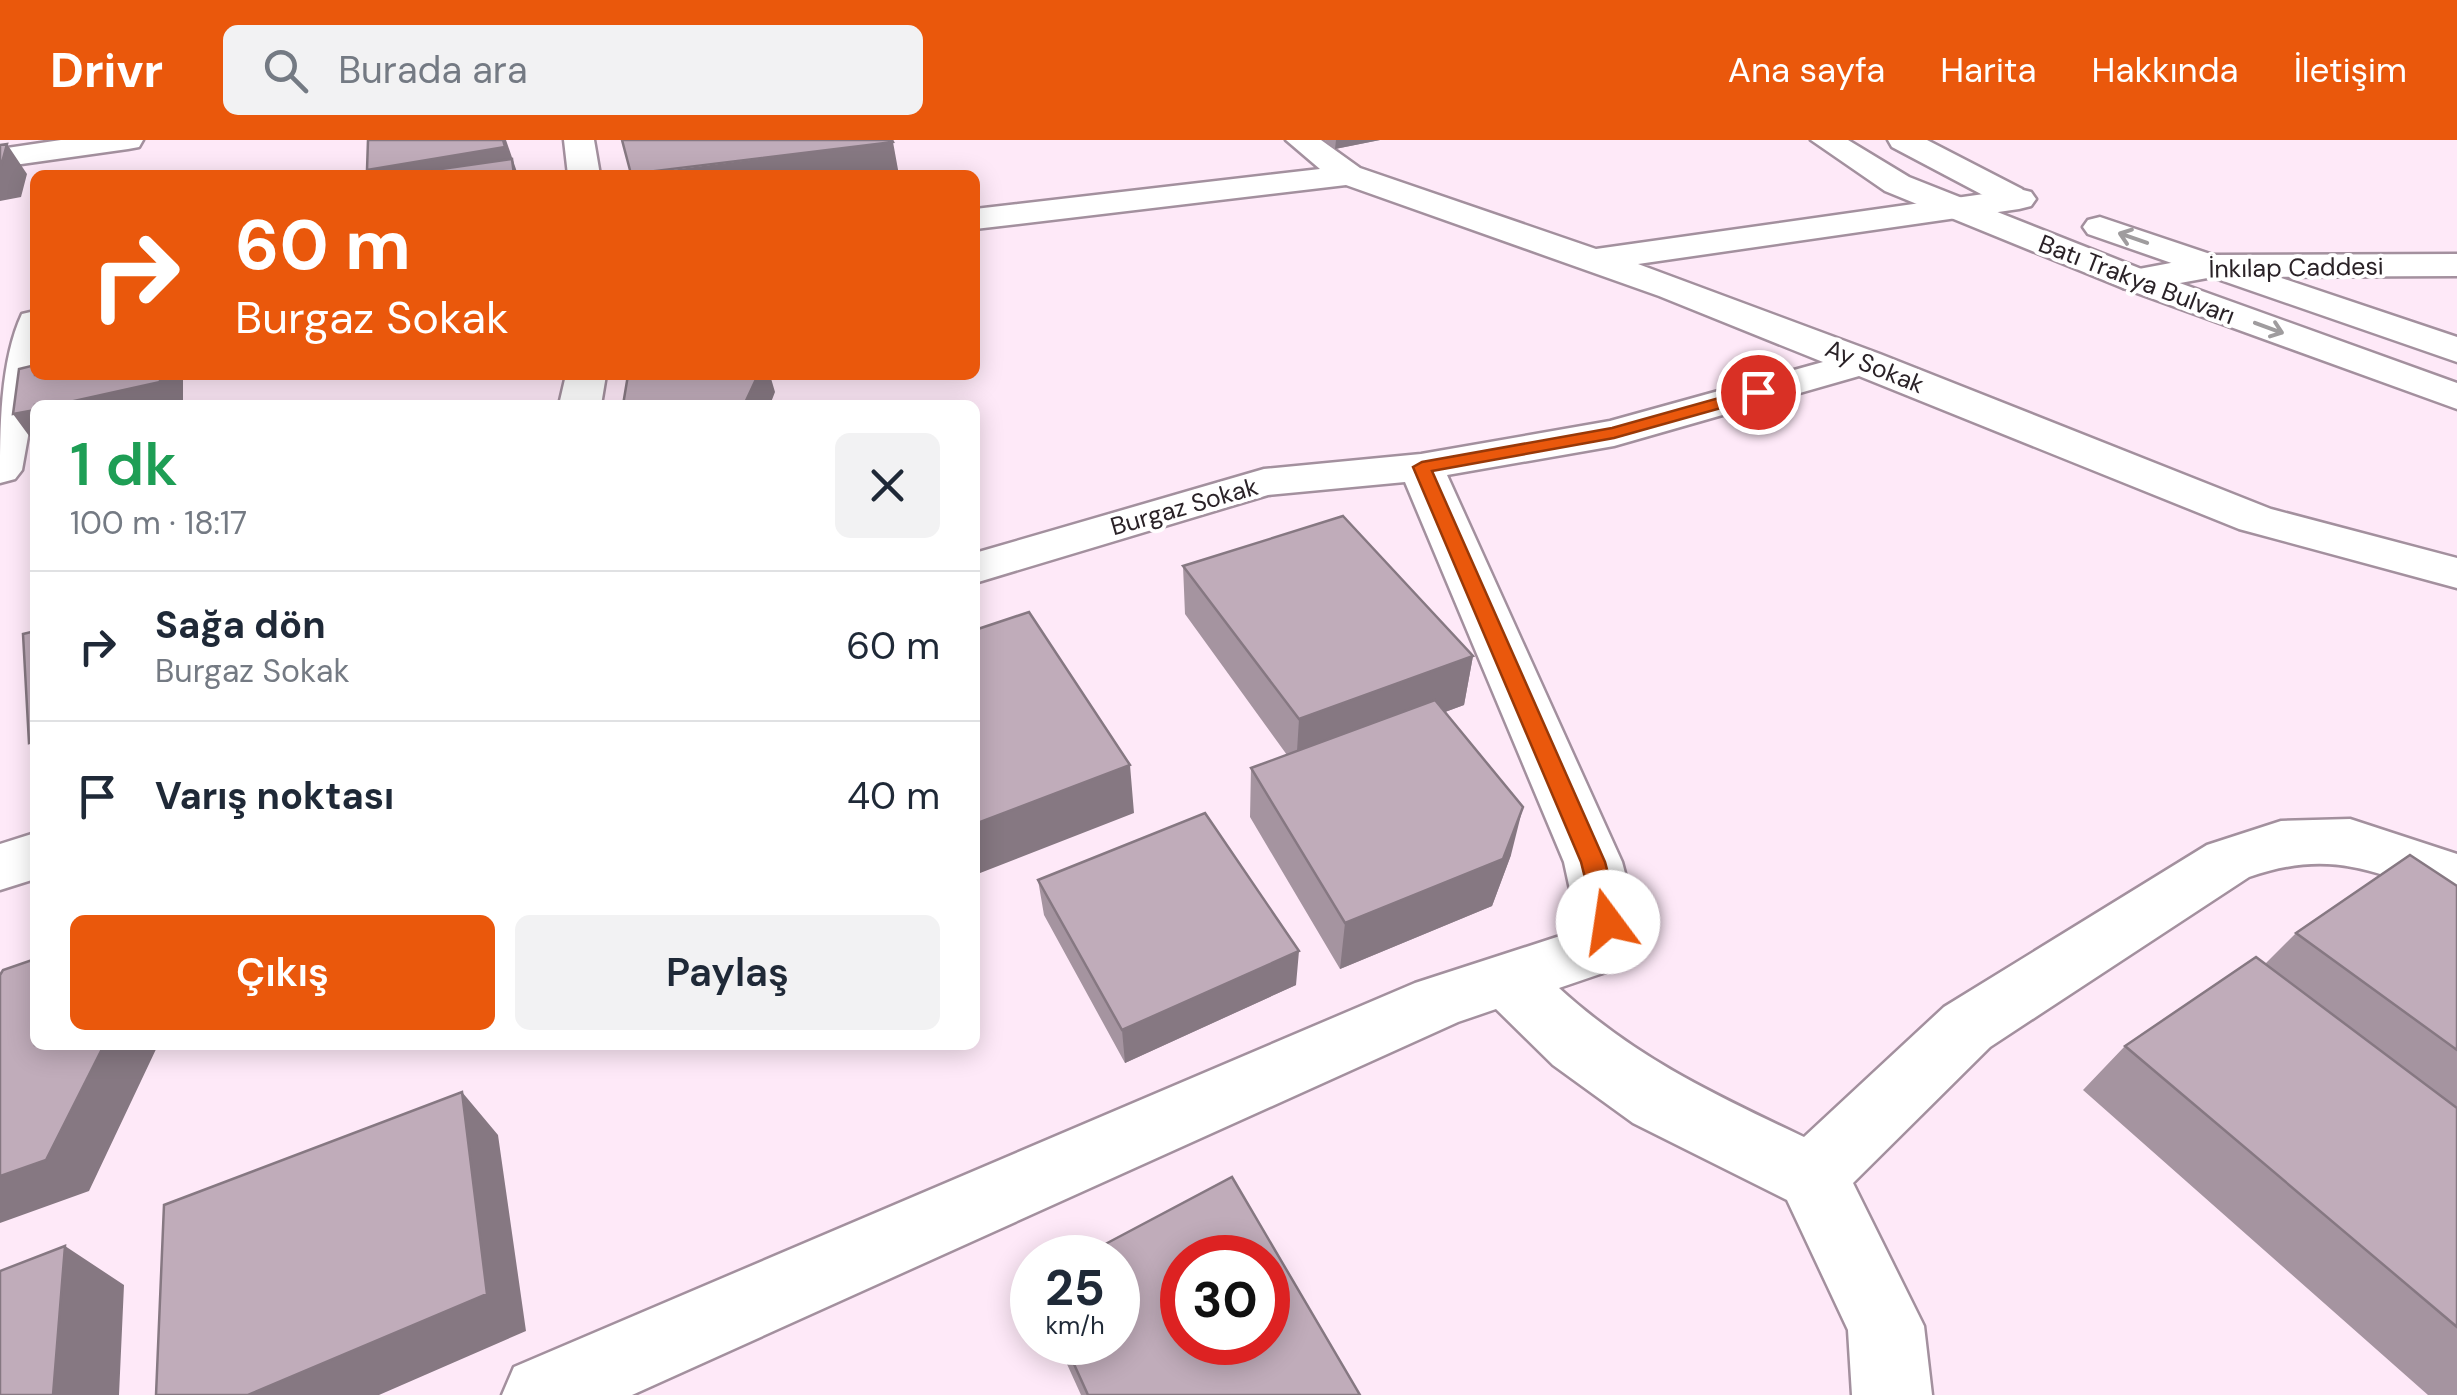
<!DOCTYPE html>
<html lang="tr">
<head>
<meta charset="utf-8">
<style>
  :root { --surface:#fff; --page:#f2f2f3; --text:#1f2937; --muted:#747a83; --line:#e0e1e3; --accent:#ea580c }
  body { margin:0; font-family:"DM Sans",sans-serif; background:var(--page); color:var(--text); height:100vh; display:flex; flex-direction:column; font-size:38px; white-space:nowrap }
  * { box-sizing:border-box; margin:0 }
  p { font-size:32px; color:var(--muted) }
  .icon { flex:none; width:55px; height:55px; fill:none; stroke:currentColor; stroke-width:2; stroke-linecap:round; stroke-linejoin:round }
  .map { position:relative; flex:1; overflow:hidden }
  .details { position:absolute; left:30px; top:260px; width:950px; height:650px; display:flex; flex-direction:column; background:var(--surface); border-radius:15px; box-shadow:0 5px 25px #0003 }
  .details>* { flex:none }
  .top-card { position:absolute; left:30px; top:30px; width:950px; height:210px; border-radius:15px; box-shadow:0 5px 25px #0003; background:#ea580c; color:#fff; overflow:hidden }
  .speed { position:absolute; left:1010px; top:1095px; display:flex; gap:20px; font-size:50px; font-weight:700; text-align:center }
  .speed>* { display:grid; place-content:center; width:130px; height:130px; border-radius:50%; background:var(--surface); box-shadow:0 5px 25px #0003; line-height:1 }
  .speed small { font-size:25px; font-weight:400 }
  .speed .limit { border:15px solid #d22; background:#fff; color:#111 }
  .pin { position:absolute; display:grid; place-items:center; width:85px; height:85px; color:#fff; margin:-42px; border:5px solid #fff; border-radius:50%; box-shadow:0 2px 10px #0007 }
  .me { position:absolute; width:110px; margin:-55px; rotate:346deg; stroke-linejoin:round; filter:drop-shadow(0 0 8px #0008) }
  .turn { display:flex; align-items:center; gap:35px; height:210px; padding:0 40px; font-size:45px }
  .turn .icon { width:130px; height:130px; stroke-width:2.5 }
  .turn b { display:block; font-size:70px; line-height:85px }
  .round { display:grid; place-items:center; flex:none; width:105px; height:105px; border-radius:15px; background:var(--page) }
  .headline { display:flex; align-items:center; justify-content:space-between; height:170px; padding:0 40px }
  h1 { font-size:60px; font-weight:600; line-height:75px; color:#1e9e55 }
  .button { display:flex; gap:20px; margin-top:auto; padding:20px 40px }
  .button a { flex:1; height:115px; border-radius:15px; background:var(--accent); color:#fff; font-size:40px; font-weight:600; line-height:115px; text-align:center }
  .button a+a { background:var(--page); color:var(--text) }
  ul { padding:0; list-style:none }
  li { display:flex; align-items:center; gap:30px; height:150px; padding:0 40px; border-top:2px solid var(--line) }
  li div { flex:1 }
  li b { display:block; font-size:38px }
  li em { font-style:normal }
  header { display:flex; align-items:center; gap:60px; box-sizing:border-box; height:140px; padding:0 50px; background:var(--accent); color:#fff }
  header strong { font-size:48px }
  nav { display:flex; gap:55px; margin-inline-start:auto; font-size:35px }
  .search { width:700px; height:90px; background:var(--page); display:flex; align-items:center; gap:25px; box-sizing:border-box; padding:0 35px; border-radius:15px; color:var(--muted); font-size:38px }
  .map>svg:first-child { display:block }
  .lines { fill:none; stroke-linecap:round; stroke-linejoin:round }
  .minor-casing { stroke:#a3909e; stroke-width:5 }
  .major-casing { stroke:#a3909e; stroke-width:5 }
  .minor { fill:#fff; fill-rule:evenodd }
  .major { fill:#fff; fill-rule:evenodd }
  .wall { fill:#a594a0 }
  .shaded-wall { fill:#867882 }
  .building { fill:#c0acba; stroke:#867882; stroke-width:2.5; fill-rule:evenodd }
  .oneway { stroke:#9f9c9e }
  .route { fill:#ea580c; stroke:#983908; stroke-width:2.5 }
  .labels { text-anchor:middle; stroke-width:8; stroke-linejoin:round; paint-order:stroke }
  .far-street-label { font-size:25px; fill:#2a2227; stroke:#fff }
</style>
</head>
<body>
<header>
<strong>Drivr</strong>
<div class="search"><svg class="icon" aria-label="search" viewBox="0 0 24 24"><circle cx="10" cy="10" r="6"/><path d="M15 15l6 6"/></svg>Burada ara</div>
<nav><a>Ana sayfa</a><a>Harita</a><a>Hakkında</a><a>İletişim</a></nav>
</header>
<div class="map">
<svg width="2457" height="1255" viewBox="0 0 2457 1255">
  <rect width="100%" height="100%" fill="#fee9f8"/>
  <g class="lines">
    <g class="minor-casing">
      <path id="minor" d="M61,0H143L139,7L128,9L0,27V9Z
        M564,0H594L600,35H568Z
        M1286,0H1321L1360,28L1596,109L2019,49L2031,52L2036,59L2031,66L2019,69L1638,124L1880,214L2271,369L2457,418V448L2239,389L1859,236L1614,306L1447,335L1622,722L1638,782L1606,832L1559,848C1636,918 1711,953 1804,997L1944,867L2207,705L2281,681L2350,679L2457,714V760C2376,734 2335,707 2249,737L1990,907L1853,1043L1924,1186L1932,1255H1852L1848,1190L1787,1060L1633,983L1553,925L1496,869L1458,882L632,1255H502L514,1227L1415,843L1563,795L1576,777L1564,722L1405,342L1268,355L975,443V413L1264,329L1421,314L1610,281L1823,222L1659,156L1346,45L975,89V69L1320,29Z
        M2457,114V136L2213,137L2136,151L2123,148L2118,140L2123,132L2213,115Z
        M35,171V235H39L22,330L15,339L0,343C0,289 0,221 22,174Z
        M566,235H606L601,265H559Z
        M35,693V739L0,750V704Z"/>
    </g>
    <g class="major-casing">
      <path id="major" d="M1811,0H1848L1909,37L2149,132L2457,243V269L2123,148L1885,51Z
        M1888,0H1927L2022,49L2027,56L2022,63H1998L1892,7Z
        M2100,77L2457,197V222L2088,94L2083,87L2088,80Z"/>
    </g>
    <use href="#minor" class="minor"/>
    <use href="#major" class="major"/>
  </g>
  <path class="wall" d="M1325,0H1380L1335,9Z
    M1183,426L1473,516L1464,565L1445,572L1511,715L1492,766L1340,829L1250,677L1251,628L1287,615L1185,474Z
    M1038,740L1296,845L1125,923L1044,775Z
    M2457,746V1255H2428L2083,950L2125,906L2265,824L2296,793Z
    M1057,1202H1118L1360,1255H1081Z"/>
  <path class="shaded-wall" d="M503,0H506L518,35H369L367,30Z
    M1336,0H1380L1335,9Z
    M893,2L899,35H631Z
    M7,4L27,34L21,57L0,61V26Z
    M160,235H183V265H56Z
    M758,235H770L775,252L770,265H744Z
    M35,270V304L13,274Z
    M1473,516L1464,565L1296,627L1299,579Z
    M1130,625L1134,673L975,735V684Z
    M1523,667L1511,715L1492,766L1340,829L1345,783Z
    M1299,811L1296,845L1125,923L1122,890Z
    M104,905H158L89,1051L0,1083V1036Z
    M462,952L498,995L526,1191L379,1255H248Z
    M65,1106L124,1145L119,1255H53Z"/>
  <path class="building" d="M368,0H503L505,7L367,30Z
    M622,0H892L893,2L631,34Z
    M7,4L1,26H0V5Z
    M512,19L514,35H399Z
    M35,225V235H160V242L56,265H35V270L13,274L19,229Z
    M628,235H758L744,265H623Z
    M1343,376L1473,516L1299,579L1183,426Z
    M1029,472L1130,625L975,684V490Z
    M35,491V601L29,603L23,494Z
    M1435,560L1523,667L1503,719L1345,783L1251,628Z
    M1205,673L1299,811L1122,890L1038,740Z
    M2410,715L2457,746V910L2296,793Z
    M2256,817L2457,968V1187L2125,906Z
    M35,819V905H104L46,1020L0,1036V835L3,830Z
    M462,952L487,1154L248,1255H156L164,1065Z
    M1232,1037L1360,1255H1088L1064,1202H1118V1118H1079ZM1182,1118H1268V1202H1182Z
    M65,1106L53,1255H0V1131Z"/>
  <defs><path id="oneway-shaft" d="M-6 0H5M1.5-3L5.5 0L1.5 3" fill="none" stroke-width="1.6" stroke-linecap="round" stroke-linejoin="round" transform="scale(2.5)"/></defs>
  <g class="oneway">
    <use href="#oneway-shaft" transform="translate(2133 98) rotate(-161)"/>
    <use href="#oneway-shaft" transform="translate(2269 188) rotate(20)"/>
  </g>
  <path class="route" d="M1758,247L1766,252L1764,256L1614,298L1432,331L1605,722L1621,782L1617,789H1599L1596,782L1581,722L1413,327L1422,322L1612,288Z"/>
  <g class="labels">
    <g class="far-street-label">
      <text transform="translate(2296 127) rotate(-1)" y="9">İnkılap Caddesi</text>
      <text transform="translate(2137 139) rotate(21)" y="9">Batı Trakya Bulvarı</text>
      <text transform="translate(1875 226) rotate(22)" y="9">Ay Sokak</text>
      <text transform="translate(1184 366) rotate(-16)" y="9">Burgaz Sokak</text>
    </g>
  </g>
</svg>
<div class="speed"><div>25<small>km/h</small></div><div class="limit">30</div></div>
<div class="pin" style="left:1758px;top:252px;background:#d93025"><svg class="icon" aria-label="arrive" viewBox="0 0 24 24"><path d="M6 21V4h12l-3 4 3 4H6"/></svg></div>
<svg class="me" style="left:1608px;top:782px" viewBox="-20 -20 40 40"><circle r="19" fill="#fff"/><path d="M0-13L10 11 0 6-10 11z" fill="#ea580c"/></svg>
<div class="top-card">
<div class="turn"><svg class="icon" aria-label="right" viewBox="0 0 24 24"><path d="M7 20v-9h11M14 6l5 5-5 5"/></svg><div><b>60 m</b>Burgaz Sokak</div></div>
</div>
<section class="details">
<div class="headline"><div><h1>1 dk</h1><p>100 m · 18:17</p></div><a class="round"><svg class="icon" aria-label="close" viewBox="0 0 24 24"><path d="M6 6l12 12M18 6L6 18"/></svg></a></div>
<ul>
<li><svg class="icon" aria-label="right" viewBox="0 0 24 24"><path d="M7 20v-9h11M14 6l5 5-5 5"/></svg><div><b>Sağa dön</b><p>Burgaz Sokak</p></div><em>60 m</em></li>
<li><svg class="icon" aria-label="arrive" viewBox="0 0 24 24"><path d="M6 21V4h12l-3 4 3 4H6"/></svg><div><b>Varış noktası</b></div><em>40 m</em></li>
</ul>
<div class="button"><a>Çıkış</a><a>Paylaş</a></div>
</section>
</div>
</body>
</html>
